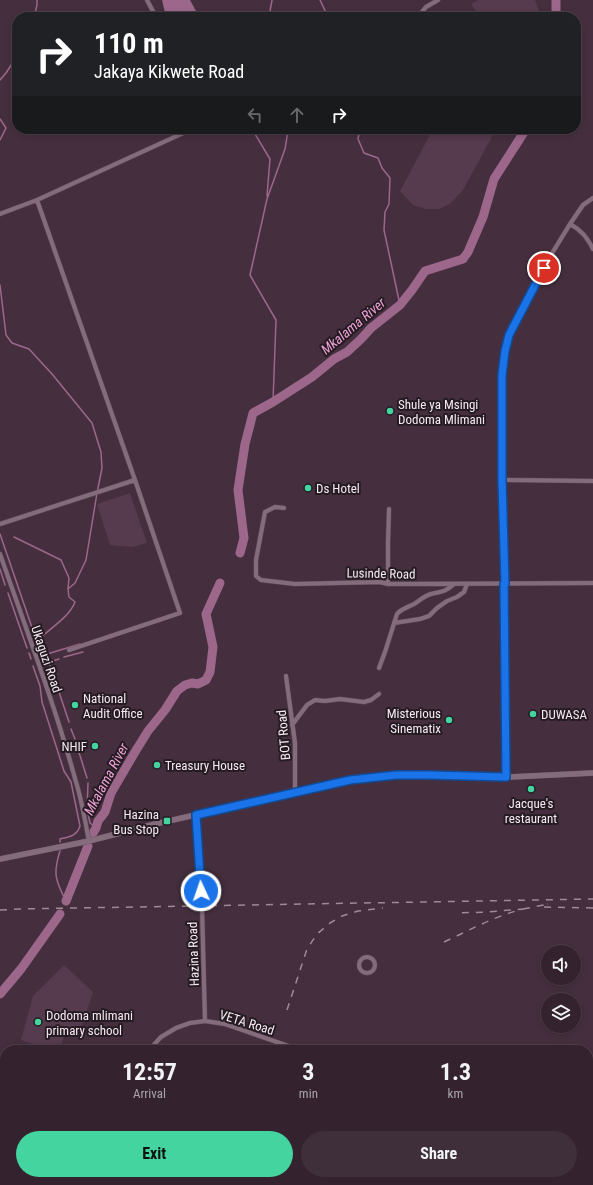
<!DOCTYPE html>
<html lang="en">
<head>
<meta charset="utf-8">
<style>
  :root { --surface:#34232e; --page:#3f2f3a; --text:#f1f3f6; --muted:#a9a4aa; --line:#4e404a; --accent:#43d4a0 }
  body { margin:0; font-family:"Roboto Condensed",sans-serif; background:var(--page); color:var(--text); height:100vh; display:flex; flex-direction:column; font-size:15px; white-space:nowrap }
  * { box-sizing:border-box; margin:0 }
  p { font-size:13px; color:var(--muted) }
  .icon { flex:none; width:22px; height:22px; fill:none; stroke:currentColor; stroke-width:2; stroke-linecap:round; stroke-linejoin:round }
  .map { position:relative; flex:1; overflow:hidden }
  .details { position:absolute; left:0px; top:1045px; width:593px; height:140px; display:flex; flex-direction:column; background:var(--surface); border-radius:16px 16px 0 0; box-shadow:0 2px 6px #0003,0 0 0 1px var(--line) }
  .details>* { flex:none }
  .top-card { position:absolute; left:12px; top:12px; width:569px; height:122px; border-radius:16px; box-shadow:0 2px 6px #0003,0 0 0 1px var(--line); background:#202124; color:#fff; overflow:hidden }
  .buttons { position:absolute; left:541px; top:945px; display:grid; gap:8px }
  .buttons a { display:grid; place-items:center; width:40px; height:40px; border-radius:50%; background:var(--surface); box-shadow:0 2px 6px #0003,0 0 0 1px var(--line); font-size:20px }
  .pin { position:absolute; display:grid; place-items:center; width:34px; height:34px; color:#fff; margin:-17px; border:2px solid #fff; border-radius:50%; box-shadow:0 1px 4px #0007 }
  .me { position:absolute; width:44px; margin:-22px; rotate:357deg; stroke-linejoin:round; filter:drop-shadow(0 0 3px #0008) }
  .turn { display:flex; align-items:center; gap:14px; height:84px; padding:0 16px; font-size:18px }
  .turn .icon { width:52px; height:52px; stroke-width:2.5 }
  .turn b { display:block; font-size:28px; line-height:34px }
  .lanes { display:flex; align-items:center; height:38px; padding:0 16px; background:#0003; justify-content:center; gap:20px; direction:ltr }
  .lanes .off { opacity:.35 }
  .eta { display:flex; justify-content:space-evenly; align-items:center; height:68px; text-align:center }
  .eta b { font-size:24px; font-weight:700; line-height:28px }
  .primary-button { display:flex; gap:8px; margin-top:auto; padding:8px 16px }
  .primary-button a { flex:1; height:46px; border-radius:24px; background:var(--accent); color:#111; font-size:16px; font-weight:700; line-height:46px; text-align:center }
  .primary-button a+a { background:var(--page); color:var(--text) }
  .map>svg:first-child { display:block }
  .built { fill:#563a4d }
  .water { fill:#9c678b }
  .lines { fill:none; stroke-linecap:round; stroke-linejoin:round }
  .stream { stroke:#9c678b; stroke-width:1.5 }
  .river { stroke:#9c678b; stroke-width:9 }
  .street-casing { stroke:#604e5a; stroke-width:5 }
  .secondary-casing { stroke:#604e5a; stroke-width:6 }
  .street { stroke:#856c7c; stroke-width:4 }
  .secondary { stroke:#856c7c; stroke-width:5.5 }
  .rail { stroke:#9d8b97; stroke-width:1.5; stroke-dasharray:7 7; stroke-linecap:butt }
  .route-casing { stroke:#114b97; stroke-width:10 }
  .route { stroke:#1a73e8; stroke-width:7 }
  .poi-dot { fill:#43d4a0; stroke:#251b22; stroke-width:1.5 }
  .labels { text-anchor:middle; stroke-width:4; stroke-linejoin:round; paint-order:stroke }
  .poi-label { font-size:13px; fill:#f7e9f2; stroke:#251b22; text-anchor:start }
  .street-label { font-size:13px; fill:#f7e9f2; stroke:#251b22 }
  .water-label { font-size:14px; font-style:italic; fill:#efa2d6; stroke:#251b22 }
</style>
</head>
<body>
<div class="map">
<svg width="593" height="1185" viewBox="0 0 593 1185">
  <rect width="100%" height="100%" fill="#452f3e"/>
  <path class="built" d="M478,0H535L539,11L540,17H479L471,4Z
    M433,129H487L494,133L463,190L450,204L439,209H426L413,205L400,191Z
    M130,493L147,543L132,547L110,545L97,504Z
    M64,965L93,992L81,1028L79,1031H70L64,1037L59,1050H50L21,1040L33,996Z"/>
  <path class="water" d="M162,0H190L197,13L196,17H166Z"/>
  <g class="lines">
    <path class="stream" d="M320,0L328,17
      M34,17L37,5V0
      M269,17L272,0
      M0,80L6,73L17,56
      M0,119L6,128L0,140
      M252,129L270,159L267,196
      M360,129L358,139L364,153L378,158L382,168L390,178L389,204L385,212L384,230L400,305
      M0,285L6,335L12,343L29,349L52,374L92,423L101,452L102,468L97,493L86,560L75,583L68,589L69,597L75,602C70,616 51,628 40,638L44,655
      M273,402L276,320L250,275L267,199L285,149L288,131L286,129
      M0,534L38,645L43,654
      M14,537L61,560L69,578L68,589
      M0,569L5,585
      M8,593L27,648
      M29,653L31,659
      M44,655L80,644
      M64,657L83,652
      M33,666L40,686L42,702L64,771L71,782L80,826C77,836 69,837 60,839V842
      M53,677L49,662L59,659
      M56,683L69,722
      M71,729L75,739
      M77,746L87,778
      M88,783L87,809L90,823L96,828
      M60,851C53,873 55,880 66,901"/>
    <path class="river" d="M556,0V17
      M240,553L244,538L238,490L245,444L253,413L273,402L312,377L334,359L347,352L361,339L371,328L400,305L412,290L425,271L463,259L468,252L483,217L494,179L526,129
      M93,833L96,828L98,821L105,812L111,793L135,752L148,731L165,710L177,691L185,685L192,683L198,684L206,680L210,672L213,647L206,614L220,583
      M66,901L88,846
      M0,994L21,969L60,914
      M0,1144L5,1157
      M13,1180L14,1185"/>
    <g class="street-casing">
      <path id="street" d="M147,0L156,17
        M418,17L426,7L438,0
        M0,214L37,200L192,129
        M570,224C581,230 587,237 593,249
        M502,480L593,481
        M284,508L275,507L265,512L256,560V576L261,580L295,584L380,582L388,584L593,583
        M0,524L135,480L37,200
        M0,554C26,629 55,705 76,782C82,801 85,821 89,841
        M505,583L502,464L503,375L505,351L509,335L551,255L570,224L583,205L593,198
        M388,584V543L389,509
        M504,584L506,777
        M394,623L420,619L429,616L437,608L447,601L457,597L464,592L467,584
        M69,650L180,613L135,480
        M379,668L385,652L397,614C401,609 408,607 414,604C419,601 424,596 431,594C442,591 444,593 454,584
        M286,676L295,743V793
        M292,725L307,705L315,700L325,701L340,699L364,702L371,700L379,694
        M196,815L202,906L205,1021
        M359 965a8 8 0 1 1 16 0a8 8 0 1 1-16 0Z
        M149,1050L161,1037L176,1028L190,1023L205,1021L225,1024L300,1050
        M588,1090H593
        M136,1180L141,1185
        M474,1180V1185"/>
    </g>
    <g class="secondary-casing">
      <path id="secondary" d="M0,859L89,841L155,824L350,780L397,775H429L510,777L593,773"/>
    </g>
    <use href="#street" class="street"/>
    <use href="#secondary" class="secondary"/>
    <path class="rail" d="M544,907L593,908
      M523,909L549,904H547
      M0,910L19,909L593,899
      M444,942C470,930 495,916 523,909L487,912L458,913
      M287,1010L307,949L317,934L330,923L342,916L358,911L383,908"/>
  </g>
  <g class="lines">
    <g class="route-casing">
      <path id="route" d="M201,891L196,815L350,780L396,775H429L506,777L504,584H505L502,480V375L505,351L509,335L544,268"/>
    </g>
    <use href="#route" class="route"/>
  </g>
  <g class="poi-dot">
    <circle cx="390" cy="411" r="4"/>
    <circle cx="308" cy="488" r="4"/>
    <circle cx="75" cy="705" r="4"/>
    <circle cx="533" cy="714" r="4"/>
    <circle cx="449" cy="720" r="4"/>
    <circle cx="95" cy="746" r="4"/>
    <circle cx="157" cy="765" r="4"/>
    <circle cx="531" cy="789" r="4"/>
    <rect x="163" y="817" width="8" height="8" rx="2"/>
    <circle cx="38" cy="1022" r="4"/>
  </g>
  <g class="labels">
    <g class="poi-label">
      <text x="398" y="409">Shule ya Msingi<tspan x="398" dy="15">Dodoma Mlimani</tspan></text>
      <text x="316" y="493">Ds Hotel</text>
      <text x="83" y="703">National<tspan x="83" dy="15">Audit Office</tspan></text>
      <text x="441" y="718" text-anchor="end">Misterious<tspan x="441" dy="15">Sinematix</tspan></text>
      <text x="541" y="719">DUWASA</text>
      <text x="87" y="751" text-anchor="end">NHIF</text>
      <text x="165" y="770">Treasury House</text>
      <text x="531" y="808" text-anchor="middle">Jacque's<tspan x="531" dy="15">restaurant</tspan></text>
      <text x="159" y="819" text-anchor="end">Hazina<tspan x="159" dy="15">Bus Stop</tspan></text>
      <text x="46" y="1020">Dodoma mlimani<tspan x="46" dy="15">primary school</tspan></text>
    </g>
    <g class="street-label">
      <text transform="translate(381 573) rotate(1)" y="5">Lusinde Road</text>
      <text transform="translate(47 659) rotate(71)" y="5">Ukaguzi Road</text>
      <text transform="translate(283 735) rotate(-95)" y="5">BOT Road</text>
      <text transform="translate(193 954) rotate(-92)" y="5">Hazina Road</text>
      <text transform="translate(247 1022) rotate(17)" y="5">VETA Road</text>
    </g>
    <g class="water-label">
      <text transform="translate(353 326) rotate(-40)" y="5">Mkalama River</text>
      <text transform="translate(106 779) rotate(-62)" y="5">Mkalama River</text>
    </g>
  </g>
</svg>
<div class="buttons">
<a><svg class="icon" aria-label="sound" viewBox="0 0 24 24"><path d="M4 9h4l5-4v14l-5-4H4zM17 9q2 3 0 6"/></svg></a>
<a><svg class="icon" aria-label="layers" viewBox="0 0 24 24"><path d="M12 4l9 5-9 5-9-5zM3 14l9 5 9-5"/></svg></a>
</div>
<div class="pin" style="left:544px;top:268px;background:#d93025"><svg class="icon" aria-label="arrive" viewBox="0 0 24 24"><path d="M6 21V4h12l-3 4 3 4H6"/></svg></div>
<svg class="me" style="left:201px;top:891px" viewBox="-20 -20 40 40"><circle r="17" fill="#1a73e8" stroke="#fff" stroke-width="3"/><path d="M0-11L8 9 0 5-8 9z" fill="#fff"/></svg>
<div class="top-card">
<div class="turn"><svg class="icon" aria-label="right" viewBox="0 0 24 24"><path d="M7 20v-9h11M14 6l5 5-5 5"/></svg><div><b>110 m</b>Jakaya Kikwete Road</div></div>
<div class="lanes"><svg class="icon off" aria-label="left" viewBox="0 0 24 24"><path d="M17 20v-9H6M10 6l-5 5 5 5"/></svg><svg class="icon off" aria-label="ahead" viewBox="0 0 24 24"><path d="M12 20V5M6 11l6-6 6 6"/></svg><svg class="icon" aria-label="right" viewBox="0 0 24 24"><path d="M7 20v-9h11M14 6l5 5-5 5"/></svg></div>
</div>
<section class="details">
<div class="eta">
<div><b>12:57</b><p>Arrival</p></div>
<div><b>3</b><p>min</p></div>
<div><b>1.3</b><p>km</p></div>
</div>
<div class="primary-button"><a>Exit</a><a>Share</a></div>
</section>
</div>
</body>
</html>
